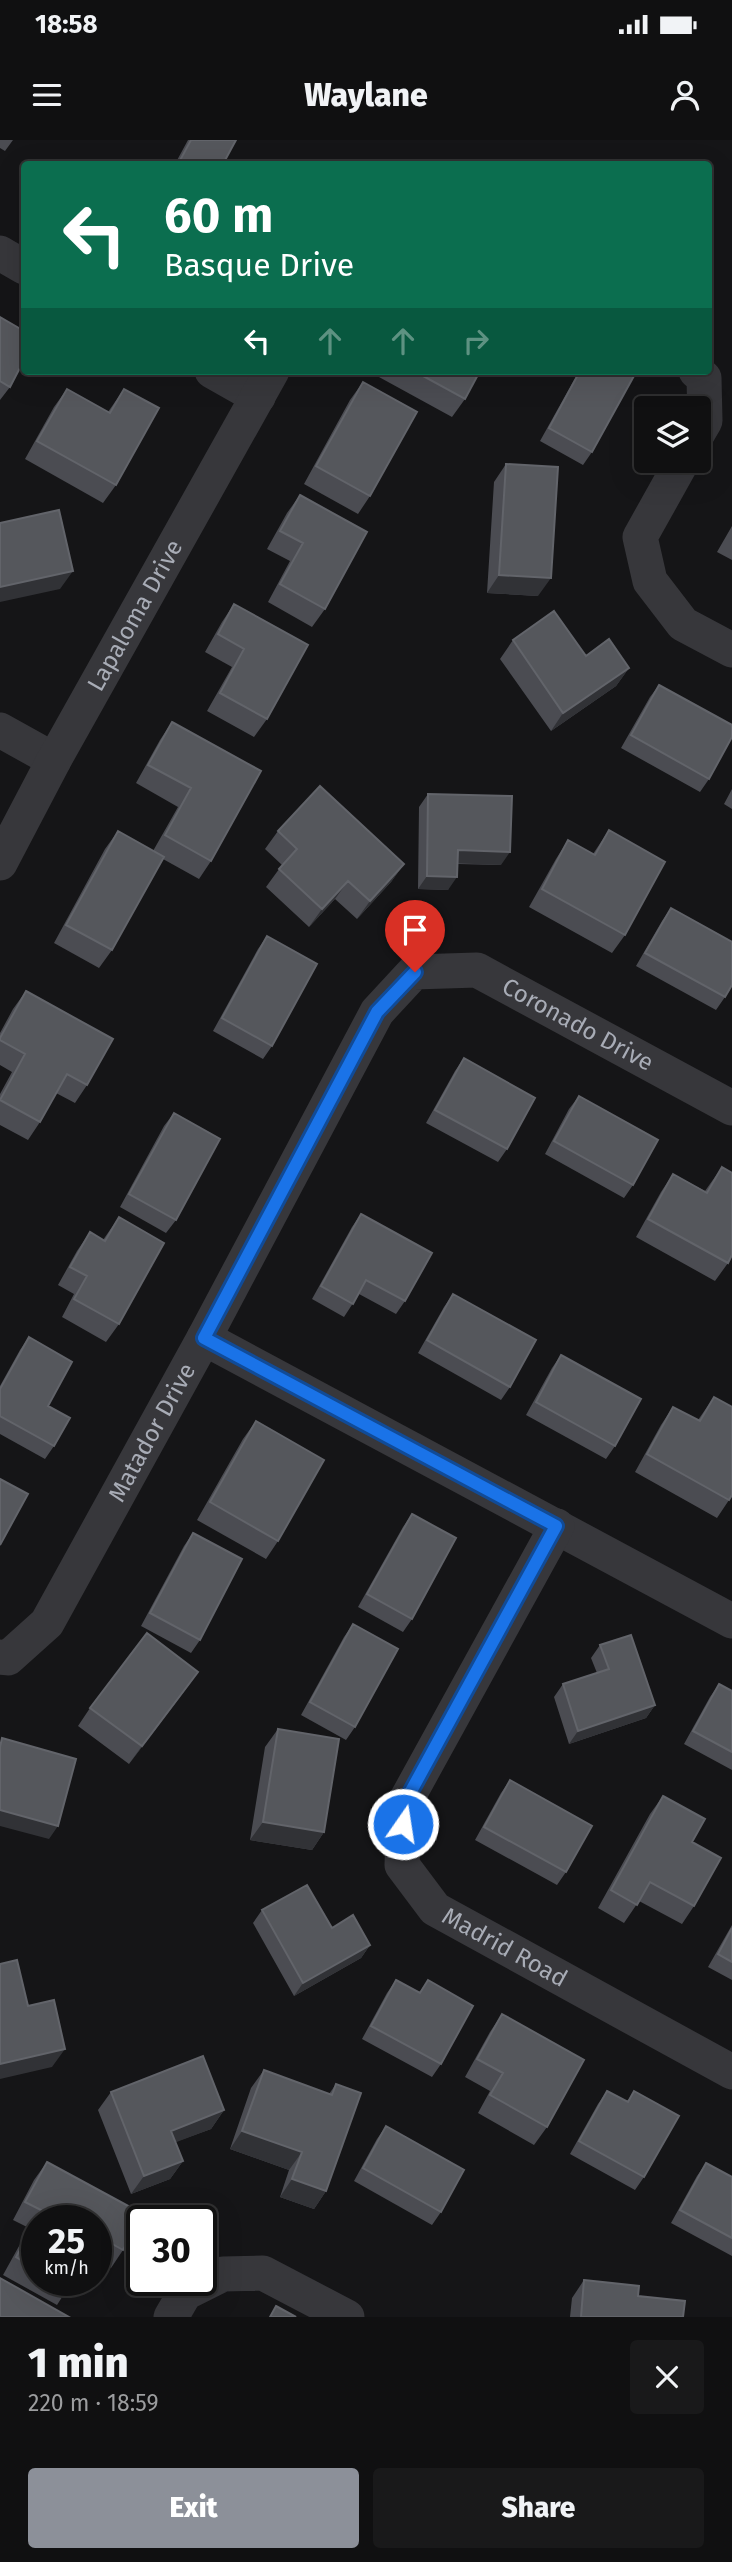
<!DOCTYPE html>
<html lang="en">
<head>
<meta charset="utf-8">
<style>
  :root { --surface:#101011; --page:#19191a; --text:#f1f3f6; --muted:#9c9d9f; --line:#303031; --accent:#8c9099 }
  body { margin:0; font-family:"Fira Sans",sans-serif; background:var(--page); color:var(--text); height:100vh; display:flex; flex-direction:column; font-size:26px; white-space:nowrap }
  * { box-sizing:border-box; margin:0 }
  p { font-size:23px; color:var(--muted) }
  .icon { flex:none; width:38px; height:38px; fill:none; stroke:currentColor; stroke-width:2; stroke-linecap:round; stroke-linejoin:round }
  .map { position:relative; height:2177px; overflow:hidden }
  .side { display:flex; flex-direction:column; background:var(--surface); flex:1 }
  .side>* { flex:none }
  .top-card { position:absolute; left:21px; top:21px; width:691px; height:214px; border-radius:7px; box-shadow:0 7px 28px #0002,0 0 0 2px var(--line); background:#0b6e4f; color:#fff; overflow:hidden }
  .controls { position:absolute; left:634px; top:256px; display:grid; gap:14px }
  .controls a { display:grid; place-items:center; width:77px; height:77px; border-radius:7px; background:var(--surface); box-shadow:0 7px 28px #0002,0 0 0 2px var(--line); font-size:35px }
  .speed { position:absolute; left:21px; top:2065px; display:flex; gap:14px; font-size:35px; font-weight:700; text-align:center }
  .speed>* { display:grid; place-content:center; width:91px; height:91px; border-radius:50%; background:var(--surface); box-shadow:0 7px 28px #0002,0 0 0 2px var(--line); line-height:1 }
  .speed small { font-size:18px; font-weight:400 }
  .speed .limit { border:4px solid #111; border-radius:10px; background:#fff; color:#111 }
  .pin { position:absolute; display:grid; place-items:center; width:60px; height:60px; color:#fff; margin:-72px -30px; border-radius:50% 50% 50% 0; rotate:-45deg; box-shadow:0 0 7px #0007 }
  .pin .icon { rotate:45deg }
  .me { position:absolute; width:77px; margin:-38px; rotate:13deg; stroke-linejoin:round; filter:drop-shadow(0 0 5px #0008) }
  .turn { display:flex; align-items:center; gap:24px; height:147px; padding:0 28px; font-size:32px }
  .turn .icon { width:91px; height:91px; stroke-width:2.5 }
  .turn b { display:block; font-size:49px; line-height:60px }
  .lanes { display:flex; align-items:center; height:66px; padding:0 28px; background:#0003; justify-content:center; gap:35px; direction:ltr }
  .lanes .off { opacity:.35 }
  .round { display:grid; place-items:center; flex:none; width:74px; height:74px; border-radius:7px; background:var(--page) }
  .head { display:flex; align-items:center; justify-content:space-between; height:119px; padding:0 28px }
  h1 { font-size:42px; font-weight:800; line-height:52px }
  .button { display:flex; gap:14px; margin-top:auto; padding:14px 28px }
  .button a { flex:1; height:80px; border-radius:7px; background:var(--accent); color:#fff; font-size:28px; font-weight:800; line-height:80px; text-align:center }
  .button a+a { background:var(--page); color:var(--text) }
  .status { display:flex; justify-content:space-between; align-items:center; height:49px; padding:0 35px; background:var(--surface); direction:ltr }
  .status svg { height:19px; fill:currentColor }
  header { display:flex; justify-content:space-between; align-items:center; height:91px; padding:0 28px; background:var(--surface); font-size:32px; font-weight:800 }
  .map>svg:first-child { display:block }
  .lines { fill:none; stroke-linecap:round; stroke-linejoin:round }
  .street { stroke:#37373b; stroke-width:35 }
  .wall { fill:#4b4c52 }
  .shaded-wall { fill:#313236 }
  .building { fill:#55575c; stroke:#62646a; stroke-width:2 }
  .route-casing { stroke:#114b97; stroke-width:18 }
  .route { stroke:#1a73e8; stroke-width:12 }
  .labels { text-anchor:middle; stroke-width:7; stroke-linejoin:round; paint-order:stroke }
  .street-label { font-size:24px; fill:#a8acb6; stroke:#101012 }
</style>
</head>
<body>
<div class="status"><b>18:58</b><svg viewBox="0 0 49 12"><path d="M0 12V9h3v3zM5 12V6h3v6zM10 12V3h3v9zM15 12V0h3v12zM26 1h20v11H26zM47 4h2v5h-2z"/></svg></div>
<header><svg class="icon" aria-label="menu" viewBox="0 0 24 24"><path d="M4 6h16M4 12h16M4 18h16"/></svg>Waylane<svg class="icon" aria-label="person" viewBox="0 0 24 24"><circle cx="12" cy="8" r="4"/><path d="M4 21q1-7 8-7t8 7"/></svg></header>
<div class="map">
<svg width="732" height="2177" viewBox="0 0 732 2177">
  <rect width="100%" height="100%" fill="#151517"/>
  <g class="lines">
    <g class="street">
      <path d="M0,113L24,127"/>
      <path d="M212,231L258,257"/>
      <path d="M696,231L704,238L705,281L698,293"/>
      <path d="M683,320L640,397L650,441L683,484L732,510"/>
      <path d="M0,590L54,620"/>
      <path id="s1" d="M0,723L54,620L272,231"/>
      <path d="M204,1198L732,1481"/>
      <path id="s2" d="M557,1386L404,1664L402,1725L435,1769L732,1932"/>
      <path id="s3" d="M0,1517L8,1518L47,1483L204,1198L377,872L414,832L477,830L732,968"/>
      <path d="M171,2177L185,2153L223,2134L263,2133L347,2177"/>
    </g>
  </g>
  <path class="wall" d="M0,0H13L5,11L0,8Z
    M188,0H236L223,24H175Z
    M0,177L10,247L0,260Z
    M368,231H480L465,259L452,277Z
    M579,231H630L592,312L583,325L540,301Z
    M363,242L370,356L358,374L304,344L350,260Z
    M67,249L108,272L124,249L116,345L103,363L25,319L54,267Z
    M506,324L538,456L487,453L494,342Z
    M300,355L325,469L312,487L268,462L290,421L267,409L287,373Z
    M732,386V420L717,412Z
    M234,464L267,579L254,597L207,571L232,527L205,512L222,482Z
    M513,500L586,516L629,528L616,546L551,591L500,519Z
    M659,545L709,639L700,652L621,608L650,557Z
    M172,582L211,721L199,739L163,719L112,810L99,828L54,803L105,709L118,691L153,711L178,667L136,643L160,600Z
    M732,649V669L724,664Z
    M428,654L501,725L458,724L448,750L418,749L419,667Z
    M609,690L625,795L612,813L529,767L556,719L568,700L593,714Z
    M278,691L404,724L391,742L357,779L335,759L309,787L266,747L282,725L265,709Z
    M671,768L725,857L716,870L636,826L662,781Z
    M267,796L272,906L263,919L213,891L258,809Z
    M26,851L87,945L75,963L56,953L40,982L28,1000L0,985V954L12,932L0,925V893L13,869Z
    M464,918L507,1009L498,1022L426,983L455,931Z
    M579,956L633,1045L624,1058L545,1014L569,969Z
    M174,973L176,1080L166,1093L120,1067L164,986Z
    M722,1027L728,1123L715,1141L636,1097L661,1052L673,1034L705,1051Z
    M361,1074L405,1161L396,1174L359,1154L344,1177L312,1159L352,1087Z
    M119,1077V1184L106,1202L62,1177L74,1154L58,1145L77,1111L90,1092L103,1100Z
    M453,1154L510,1247L501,1260L418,1213L444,1167Z
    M29,1197L48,1266L54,1306L45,1319L0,1294V1246L20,1210Z
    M561,1215L615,1306L606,1319L526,1275L552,1228Z
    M714,1257L729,1360L717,1378L635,1332L661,1285L673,1267L698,1280Z
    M256,1281L278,1401L266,1419L197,1380L243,1299Z
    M412,1374V1479L403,1492L358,1467L403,1387Z
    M193,1393L200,1500L191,1513L141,1486L184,1406Z
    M353,1484L355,1587L346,1600L301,1575L344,1497Z
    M600,1505L655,1565L646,1578L569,1604L554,1557L563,1544L597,1533L591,1518Z
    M719,1544L732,1551V1630L684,1604L710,1557Z
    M185,1550L129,1624L78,1586L90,1568Z
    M278,1589L324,1692L312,1710L250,1700L265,1607Z
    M510,1640L566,1732L557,1745L475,1700L501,1653Z
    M663,1656L692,1702L694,1766L682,1784L639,1761L624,1783L598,1768L650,1674Z
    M262,1770L332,1788L370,1805L361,1818L294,1856L253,1783Z
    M732,1785V1840L708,1827Z
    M396,1840L419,1853L428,1840L441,1924L432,1937L362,1899L387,1853Z
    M502,1874L547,1987L534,2005L478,1973L490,1951L465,1937L490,1892Z
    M264,1930L329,1954L336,1944L326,2051L314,2069L280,2057L289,2030L230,2009L251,1948Z
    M607,1951L627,1962L634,1951L644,2037L635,2050L570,2014L598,1964Z
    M111,1952L224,1970L211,1989L175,2002L183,2021L170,2039L131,2054L98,1970Z
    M386,1986L441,2072L432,2085L354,2041L377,1999Z
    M47,2022L123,2110L111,2128L96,2120V2081H37V2140H73L57,2165L3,2135L29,2088L13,2080L34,2040Z
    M706,2023L732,2037V2116L671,2083L697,2036Z
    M584,2140L638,2156L683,2177H570L572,2158Z"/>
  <path class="shaded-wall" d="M73,431L60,449L0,462V447Z
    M499,435L551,438L538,456L487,453Z
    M629,528L616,546L551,591L563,573Z
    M458,710L510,712L501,725L449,723Z
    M404,724L391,742L357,779L370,761Z
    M427,736L457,737L448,750L418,749Z
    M348,741L335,759L309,787L322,769Z
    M198,1532L185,1550L129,1624L142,1606Z
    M655,1565L646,1578L569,1604L578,1591Z
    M0,1670L58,1686L49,1699L0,1686Z
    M263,1682L324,1692L312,1710L250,1700Z
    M370,1805L361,1818L294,1856L303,1843Z
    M65,1909L52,1927L0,1939V1924Z
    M224,1970L211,1989L158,2009L171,1991Z
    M242,1991L302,2012L289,2030L230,2009Z
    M183,2021L170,2039L131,2054L144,2036Z
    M292,2039L326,2051L314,2069L280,2057Z"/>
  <path class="building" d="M191,0H236L223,24H178Z
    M0,177L24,191V220L10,247L0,241Z
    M414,231H480L465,259Z
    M580,231H630L635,234L592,312L549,288Z
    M363,242L417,272L370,356L316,326Z
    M67,249L110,273L124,249L159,268L116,345L37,301Z
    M506,324L558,327L551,438L499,435Z
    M300,355L367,392L325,469L280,444L303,403L280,391Z
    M59,370L73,431L0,447V383Z
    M234,464L308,505L267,579L220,553L244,509L218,494Z
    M554,471L586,516L609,499L629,528L563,573L513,500Z
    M659,545L732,585V597L709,639L631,595Z
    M172,582L261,631L211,721L165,695L191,648L148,625Z
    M320,646L404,724L370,761L348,741L322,769L279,729L297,709L278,691Z
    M428,654L512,656L510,712L458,710L457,737L427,736Z
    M609,690L665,722L625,795L542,749L568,700L595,715Z
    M118,691L164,717L112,810L66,785Z
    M671,768L732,802V845L725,857L645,813Z
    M267,796L317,824L272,906L222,878Z
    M26,851L113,899L87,945L67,934L40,982L0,960L25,914L0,900V898Z
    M464,918L535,958L507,1009L435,970Z
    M579,956L658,1000L633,1045L554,1001Z
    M174,973L220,999L176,1080L129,1054Z
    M722,1027L732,1033V1115L728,1123L648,1079L673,1034L707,1053Z
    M361,1074L432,1113L405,1161L366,1140L353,1164L321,1146Z
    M119,1077L164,1103L119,1184L74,1159L87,1136L70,1127L90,1092L105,1101Z
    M453,1154L536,1200L510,1247L427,1200Z
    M29,1197L72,1222L48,1266L70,1278L54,1306L0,1276V1249Z
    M561,1215L641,1259L615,1306L536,1262Z
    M714,1257L732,1267V1355L729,1360L647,1314L673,1267L700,1281Z
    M256,1281L324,1320L278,1401L210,1362Z
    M0,1339L28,1354L0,1405Z
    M412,1374L456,1398L412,1479L367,1454Z
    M193,1393L242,1419L200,1500L150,1473Z
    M353,1484L398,1509L355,1587L310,1562Z
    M147,1493L198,1532L142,1606L90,1568Z
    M631,1495L655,1565L578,1591L563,1544L609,1529L600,1505Z
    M719,1544L732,1551V1612L693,1591Z
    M278,1589L339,1599L324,1692L263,1682Z
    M2,1598L76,1619L58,1686L0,1670V1607Z
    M510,1640L592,1686L566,1732L484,1687Z
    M663,1656L705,1679L692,1702L721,1718L694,1766L650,1742L637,1765L611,1750Z
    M307,1745L332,1788L353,1775L370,1805L303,1843L262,1770Z
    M732,1788V1822L718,1814Z
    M17,1820L28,1866L54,1860L65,1909L0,1924V1824Z
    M396,1840L420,1853L428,1840L473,1866L441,1924L371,1886Z
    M502,1874L584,1920L547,1987L490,1955L503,1933L477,1919Z
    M203,1916L224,1970L171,1991L183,2021L144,2036L111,1952Z
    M264,1930L332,1955L336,1944L361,1953L326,2051L292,2039L302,2012L242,1991Z
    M607,1951L628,1962L634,1951L679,1976L644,2037L579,2001Z
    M386,1986L464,2030L441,2072L363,2028Z
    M47,2022L143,2074L123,2110L98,2096L96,2098V2081H37V2129L16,2117L41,2070L25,2062Z
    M706,2023L732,2037V2098L680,2070Z
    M0,2138L69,2177H0Z
    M58,2140H73L70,2147Z
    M584,2140L639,2146L638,2156L685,2161L683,2177H581Z
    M276,2166L296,2177H270Z"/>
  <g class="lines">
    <g class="route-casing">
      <path id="route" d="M403,1684L404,1664L556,1386L204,1198L377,872L415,832"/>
    </g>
    <use href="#route" class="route"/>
  </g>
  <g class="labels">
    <g class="street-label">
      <text dy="8" stroke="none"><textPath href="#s1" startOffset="282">Lapaloma Drive</textPath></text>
      <text dy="8" stroke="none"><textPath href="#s3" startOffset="987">Coronado Drive</textPath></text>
      <text dy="8" stroke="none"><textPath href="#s3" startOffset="278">Matador Drive</textPath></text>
      <text dy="8" stroke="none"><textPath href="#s2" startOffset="513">Madrid Road</textPath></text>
    </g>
  </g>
</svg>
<div class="controls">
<a><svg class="icon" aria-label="layers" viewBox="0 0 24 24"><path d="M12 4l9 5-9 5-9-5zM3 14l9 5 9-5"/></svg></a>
</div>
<div class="speed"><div>25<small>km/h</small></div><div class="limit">30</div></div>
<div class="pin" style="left:415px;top:832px;background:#d93025"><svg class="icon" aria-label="arrive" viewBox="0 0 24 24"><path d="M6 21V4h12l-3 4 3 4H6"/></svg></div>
<svg class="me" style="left:403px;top:1684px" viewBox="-20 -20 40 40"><circle r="17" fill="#1a73e8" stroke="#fff" stroke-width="3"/><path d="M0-11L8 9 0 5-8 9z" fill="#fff"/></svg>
<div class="top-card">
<div class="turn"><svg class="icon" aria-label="left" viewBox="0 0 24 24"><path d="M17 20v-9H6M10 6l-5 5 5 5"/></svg><div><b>60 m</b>Basque Drive</div></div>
<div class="lanes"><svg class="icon" aria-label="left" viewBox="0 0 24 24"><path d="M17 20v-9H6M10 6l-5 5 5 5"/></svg><svg class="icon off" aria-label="ahead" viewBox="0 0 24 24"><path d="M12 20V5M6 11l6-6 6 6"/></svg><svg class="icon off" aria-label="ahead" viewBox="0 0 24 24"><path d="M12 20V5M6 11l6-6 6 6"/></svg><svg class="icon off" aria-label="right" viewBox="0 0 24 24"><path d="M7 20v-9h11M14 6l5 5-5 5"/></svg></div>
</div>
</div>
<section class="side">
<div class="head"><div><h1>1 min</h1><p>220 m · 18:59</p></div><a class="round"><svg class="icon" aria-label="close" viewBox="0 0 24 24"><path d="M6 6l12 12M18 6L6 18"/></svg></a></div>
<div class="button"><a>Exit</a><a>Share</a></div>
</section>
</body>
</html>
